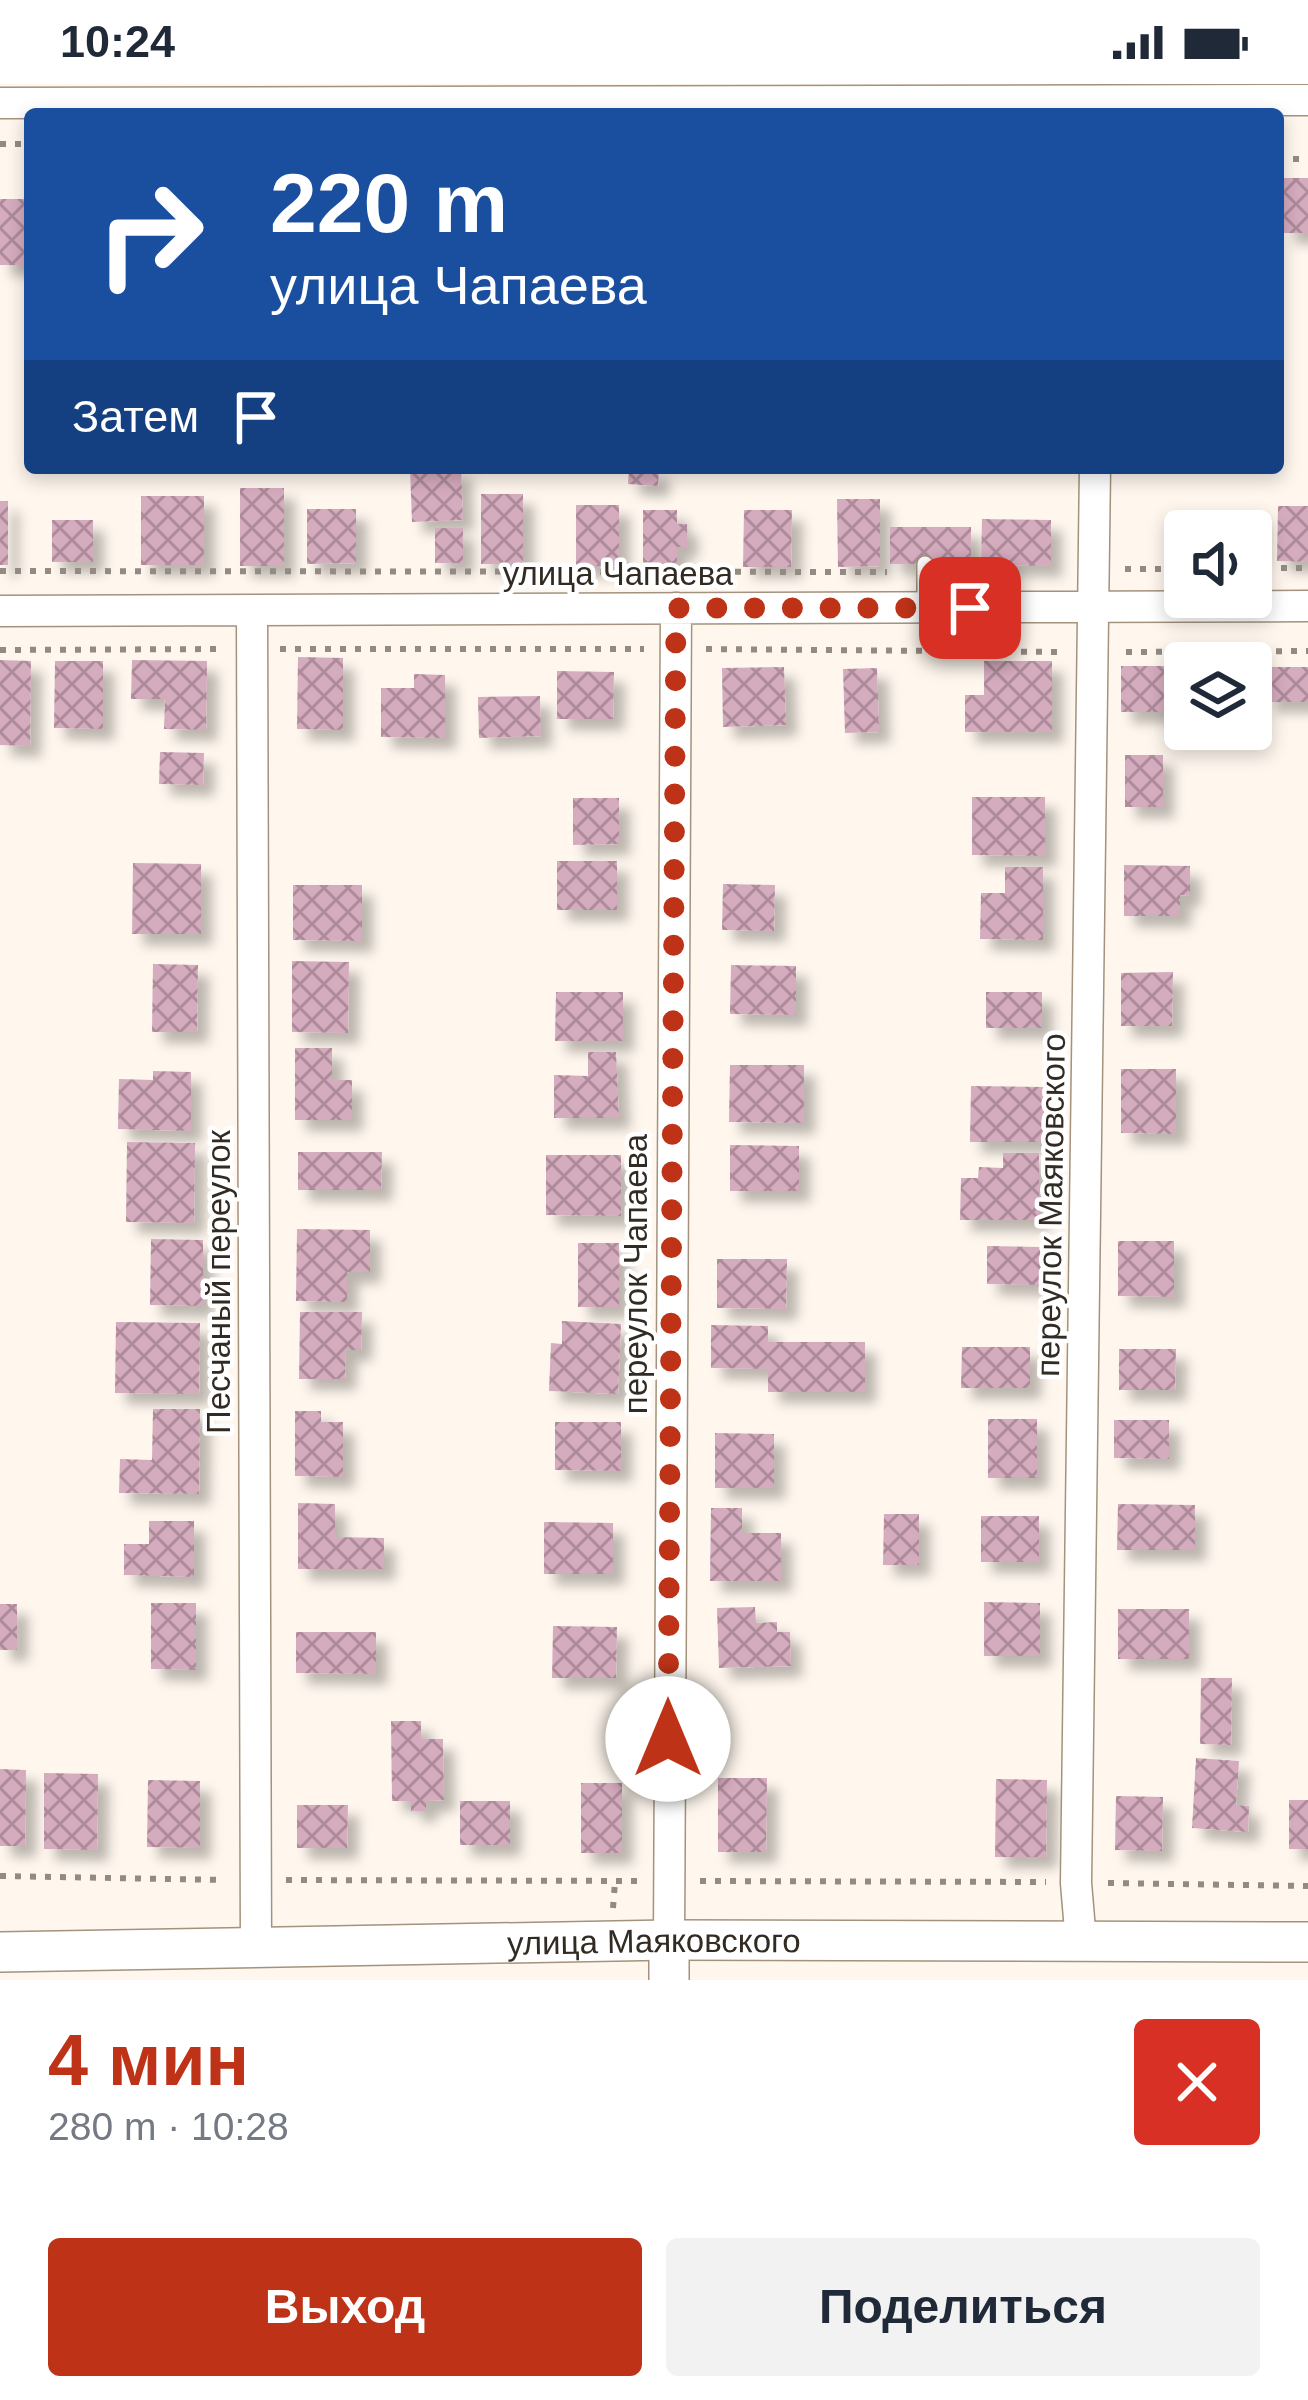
<!DOCTYPE html>
<html lang="ru">
<head>
<meta charset="utf-8">
<style>
  :root { --surface:#fff; --page:#f2f2f3; --text:#1f2937; --muted:#747a83; --accent:#be3317 }
  body { margin:0; font-family:Helvetica,sans-serif; background:var(--page); color:var(--text); height:100vh; display:flex; flex-direction:column; font-size:45px; white-space:nowrap }
  * { box-sizing:border-box; margin:0 }
  p { font-size:39px; color:var(--muted) }
  .icon { flex:none; width:66px; height:66px; fill:none; stroke:currentColor; stroke-width:2; stroke-linecap:round; stroke-linejoin:round }
  .map { position:relative; height:1896px; overflow:hidden }
  .panel { display:flex; flex-direction:column; background:var(--surface); flex:1 }
  .panel>* { flex:none }
  .guide { position:absolute; left:24px; top:24px; width:1260px; height:366px; border-radius:12px; box-shadow:0 6px 18px #0003; background:#1a4fa0; color:#fff; overflow:hidden }
  .tools { position:absolute; left:1164px; top:426px; display:grid; gap:24px }
  .tools a { display:grid; place-items:center; width:108px; height:108px; border-radius:12px; background:var(--surface); box-shadow:0 6px 18px #0003; font-size:60px }
  .pin { position:absolute; display:grid; place-items:center; width:102px; height:102px; color:#fff; margin:-51px; border-radius:24px; box-shadow:0 6px 18px #0006 }
  .me { position:absolute; width:132px; margin:-66px; rotate:0deg; stroke-linejoin:round; filter:drop-shadow(0 0 9px #0008) }
  .turn { display:flex; align-items:center; gap:42px; height:252px; padding:0 48px; font-size:54px }
  .turn .icon { width:156px; height:156px; stroke-width:2.5 }
  .turn b { display:block; font-size:84px; line-height:102px }
  .then { display:flex; align-items:center; height:114px; padding:0 48px; background:#0003; gap:24px; font-size:45px }
  .round { display:grid; place-items:center; flex:none; width:126px; height:126px; border-radius:12px; background:var(--page) }
  .overview { display:flex; align-items:center; justify-content:space-between; height:204px; padding:0 48px }
  h1 { font-size:72px; font-weight:700; line-height:90px; color:var(--accent) }
  .button { display:flex; gap:24px; margin-top:auto; padding:24px 48px }
  .button a { flex:1; height:138px; border-radius:12px; background:var(--accent); color:#fff; font-size:48px; font-weight:700; line-height:138px; text-align:center }
  .button a+a { background:var(--page); color:var(--text) }
  .status { display:flex; justify-content:space-between; align-items:center; height:84px; padding:0 60px; background:var(--surface); direction:ltr }
  .status svg { height:33px; fill:currentColor }
  .map>svg:first-child { display:block }
  .building { fill:url(#building-cross-hatch); filter:url(#shadow) }
  .lines { fill:none; stroke-linecap:round; stroke-linejoin:round }
  .service-casing { stroke:#a3927d; stroke-width:18 }
  .minor-casing { stroke:#a3927d; stroke-width:33 }
  .tertiary-casing { stroke:#a3927d; stroke-width:42 }
  .path { stroke:#938b83; stroke-width:6; stroke-dasharray:6 9; stroke-linecap:butt }
  .service { stroke:#fff; stroke-width:15 }
  .minor { stroke:#fff; stroke-width:30 }
  .tertiary { stroke:#fff; stroke-width:39 }
  .route { stroke:#be3317; stroke-width:21; stroke-dasharray:0 37.8 }
  .labels { text-anchor:middle; stroke-width:9; stroke-linejoin:round; paint-order:stroke }
  .street-label { font-size:33px; fill:#322b23; stroke:#fff }
</style>
</head>
<body>
<div class="status"><b>10:24</b><svg viewBox="0 0 49 12"><path d="M0 12V9h3v3zM5 12V6h3v6zM10 12V3h3v9zM15 12V0h3v12zM26 1h20v11H26zM47 4h2v5h-2z"/></svg></div>
<div class="map">
<svg width="1308" height="1896" viewBox="0 0 1308 1896">
  <defs>
    <pattern id="building-cross-hatch" width="8" height="8" patternUnits="userSpaceOnUse" patternTransform="scale(3)"><rect width="8" height="8" fill="#d5abbe"/><path d="M0 0l8 8M0 8l8-8" fill="none" stroke="#ad8b9a"/></pattern>
    <filter id="shadow"><feDropShadow dx="11" dy="11" stdDeviation="6" flood-color="#0004"/></filter>
  </defs>
  <rect width="100%" height="100%" fill="#fff7ee"/>
  <path class="building" d="M1284,94H1308V149H1284Z
    M0,115H30V181H0Z
    M410,384H461L463,436L412,438Z
    M629,384H659L658,402L628,400Z
    M240,404H284V482H240Z
    M481,410H523V480H481Z
    M141,412H204V481H141Z
    M837,415H880V482L838,483Z
    M0,417H8V481H0Z
    M576,421H619V482L576,483Z
    M1278,422H1308V478L1277,477Z
    M307,425H356V479L307,480Z
    M643,426H677V440H687V463H677V479H643Z
    M744,426H792L791,483H743Z
    M1196,428L1257,429V473H1251V447H1196Z
    M982,435L1051,436V482L981,481Z
    M52,436H93V478H52Z
    M890,443H971V480H890Z
    M435,444H463V479H435Z
    M298,573L343,574V646L297,645Z
    M0,576L31,577L30,662L0,661Z
    M132,576L207,577L206,646L164,645L165,615H131Z
    M55,577H103V645L54,644Z
    M984,577H1052V648H965V611H984Z
    M1121,582H1182V628H1121Z
    M784,583L786,641L723,643L722,584Z
    M1265,583H1308V618H1265Z
    M877,584L879,648L845,649L843,585Z
    M557,587L614,588L613,635H557Z
    M414,590L445,591V654L381,653V604H414Z
    M540,612L541,652L479,654L478,613Z
    M160,668L204,669L203,701L159,700Z
    M1125,671H1163V723H1125Z
    M972,713H1045V772L972,771Z
    M573,714H619V760L573,761Z
    M557,777H617V826H557Z
    M133,779L201,780V850H132Z
    M1124,781L1190,782V812L1180,811V832H1124Z
    M1005,783H1043V856L980,855L981,809H1005Z
    M723,800L775,801L774,847L722,846Z
    M293,801H362V857L293,856Z
    M292,877L349,878L348,949L292,948Z
    M153,880L198,881L197,948H152Z
    M731,881L796,882V931L730,930Z
    M1173,888L1172,942H1121V889Z
    M556,908H623V957H555Z
    M986,908H1042V944H986Z
    M295,964H332V996H352V1036H295Z
    M588,968H616L619,1034H554V991L588,992Z
    M730,981H804V1039L729,1038Z
    M1121,985H1176V1050L1121,1049Z
    M153,987L191,988V1047L118,1045L119,995L153,996Z
    M971,1002L1045,1003L1044,1058H970Z
    M127,1058L195,1059L194,1139L126,1138Z
    M730,1061L799,1062V1107H730Z
    M298,1068H382L381,1106H298Z
    M1003,1069H1039V1136H960L961,1094H978L979,1083L1003,1084Z
    M546,1071H621V1132L546,1131Z
    M297,1145L370,1146V1188H347V1218L296,1217Z
    M151,1155L203,1156V1222L150,1221Z
    M1118,1157H1174V1213L1118,1212Z
    M578,1159H619V1223H578Z
    M987,1162L1040,1163V1201L987,1200Z
    M717,1175H787L786,1225L717,1224Z
    M300,1228H362L361,1266H346L345,1295H299Z
    M562,1237L621,1240L618,1310L549,1307L551,1259L562,1260Z
    M116,1238L200,1239L199,1310L115,1309Z
    M711,1241L768,1242V1258H865V1308H768V1285L711,1284Z
    M962,1263H1030V1304H961Z
    M1119,1265H1176L1175,1306H1119Z
    M153,1325H200L199,1410L119,1409L120,1375L152,1376Z
    M295,1327H321V1338H343V1393L295,1392Z
    M988,1335H1037V1394H988Z
    M1114,1336H1169V1375L1114,1374Z
    M555,1338H621V1387L555,1386Z
    M715,1349L774,1350V1404H715Z
    M298,1419L335,1420V1453L384,1454V1485H298Z
    M1118,1420L1195,1421V1466H1117Z
    M711,1424H742V1449H781V1497H710Z
    M884,1430H919V1481H883Z
    M981,1432H1039V1478H981Z
    M149,1437H194V1493L124,1491V1460H149Z
    M544,1438L613,1439V1490H544Z
    M984,1518L1040,1519V1572H984Z
    M151,1519H196V1586L151,1585Z
    M0,1520H17V1566H0Z
    M755,1523L756,1539L777,1538V1548H790L791,1582L719,1584L717,1524Z
    M1118,1525H1189V1575H1118Z
    M553,1542L617,1543L616,1594H552Z
    M296,1548H376V1590L296,1589Z
    M1201,1594H1232L1231,1661L1200,1660Z
    M391,1637H421V1655H443L444,1716L426,1717V1727H411V1717H392Z
    M1196,1674L1239,1677L1236,1721L1249,1722L1248,1748L1192,1744Z
    M0,1685L26,1686L25,1762H0Z
    M44,1689L98,1690L97,1766L44,1765Z
    M718,1694H767L766,1768H718Z
    M996,1695L1047,1696L1046,1773H995Z
    M148,1696L200,1697V1764L147,1763Z
    M581,1699H622V1769H581Z
    M1116,1712L1163,1713L1162,1767L1115,1766Z
    M1289,1716H1308V1765H1289Z
    M460,1717H510V1761H460Z
    M297,1721H348L347,1764H297Z"/>
  <g class="lines">
    <g class="service-casing">
      <path id="service" d="M925,480V524"/>
    </g>
    <g class="minor-casing">
      <path id="minor" d="M0,19L1308,16
        M0,527L1308,522
        M252,528L256,1867
        M669,1856L676,524
        M1081,1858L1076,1799L1095,384"/>
    </g>
    <g class="tertiary-casing">
      <g id="tertiary">
        <path d="M669,1856V1896"/>
        <path id="s1" d="M0,1868L669,1856L1308,1858"/>
      </g>
    </g>
    <path class="path" d="M0,60H30
      M1278,75H1308
      M1251,484H1308
      M1125,485H1185
      M0,487L887,488
      M280,565H644
      M706,565L1064,568
      M0,566L224,565
      M1126,568L1308,567
      M0,1792L224,1796
      M286,1796L638,1797
      M700,1797L1046,1798
      M1108,1799L1308,1802
      M613,1824L615,1798"/>
    <use href="#service" class="service"/>
    <use href="#minor" class="minor"/>
    <use href="#tertiary" class="tertiary"/>
  </g>
  <g class="lines">
    <path class="route" d="M668,1655L676,524H970"/>
  </g>
  <g class="labels">
    <g class="street-label">
      <text x="618" y="501">улица Чапаева</text>
      <text transform="translate(1050 1121) rotate(-89)" y="12">переулок Маяковского</text>
      <text transform="translate(635 1190) rotate(-90)" y="12">переулок Чапаева</text>
      <text transform="translate(218 1198) rotate(-90)" y="12">Песчаный переулок</text>
      <text dy="12" stroke="none"><textPath href="#s1" startOffset="654">улица Маяковского</textPath></text>
    </g>
  </g>
</svg>
<div class="tools">
<a><svg class="icon" aria-label="sound" viewBox="0 0 24 24"><path d="M4 9h4l5-4v14l-5-4H4zM17 9q2 3 0 6"/></svg></a>
<a><svg class="icon" aria-label="layers" viewBox="0 0 24 24"><path d="M12 4l9 5-9 5-9-5zM3 14l9 5 9-5"/></svg></a>
</div>
<div class="pin" style="left:970px;top:524px;background:#d93025"><svg class="icon" aria-label="arrive" viewBox="0 0 24 24"><path d="M6 21V4h12l-3 4 3 4H6"/></svg></div>
<svg class="me" style="left:668px;top:1655px" viewBox="-20 -20 40 40"><circle r="19" fill="#fff"/><path d="M0-13L10 11 0 6-10 11z" fill="#be3317"/></svg>
<div class="guide">
<div class="turn"><svg class="icon" aria-label="right" viewBox="0 0 24 24"><path d="M7 20v-9h11M14 6l5 5-5 5"/></svg><div><b>220 m</b>улица Чапаева</div></div>
<div class="then">Затем<svg class="icon" aria-label="arrive" viewBox="0 0 24 24"><path d="M6 21V4h12l-3 4 3 4H6"/></svg></div>
</div>
</div>
<section class="panel">
<div class="overview"><div><h1>4 мин</h1><p>280 m · 10:28</p></div><a class="round" style="background:#d93025;color:#fff"><svg class="icon" aria-label="close" viewBox="0 0 24 24"><path d="M6 6l12 12M18 6L6 18"/></svg></a></div>
<div class="button"><a>Выход</a><a>Поделиться</a></div>
</section>
</body>
</html>
